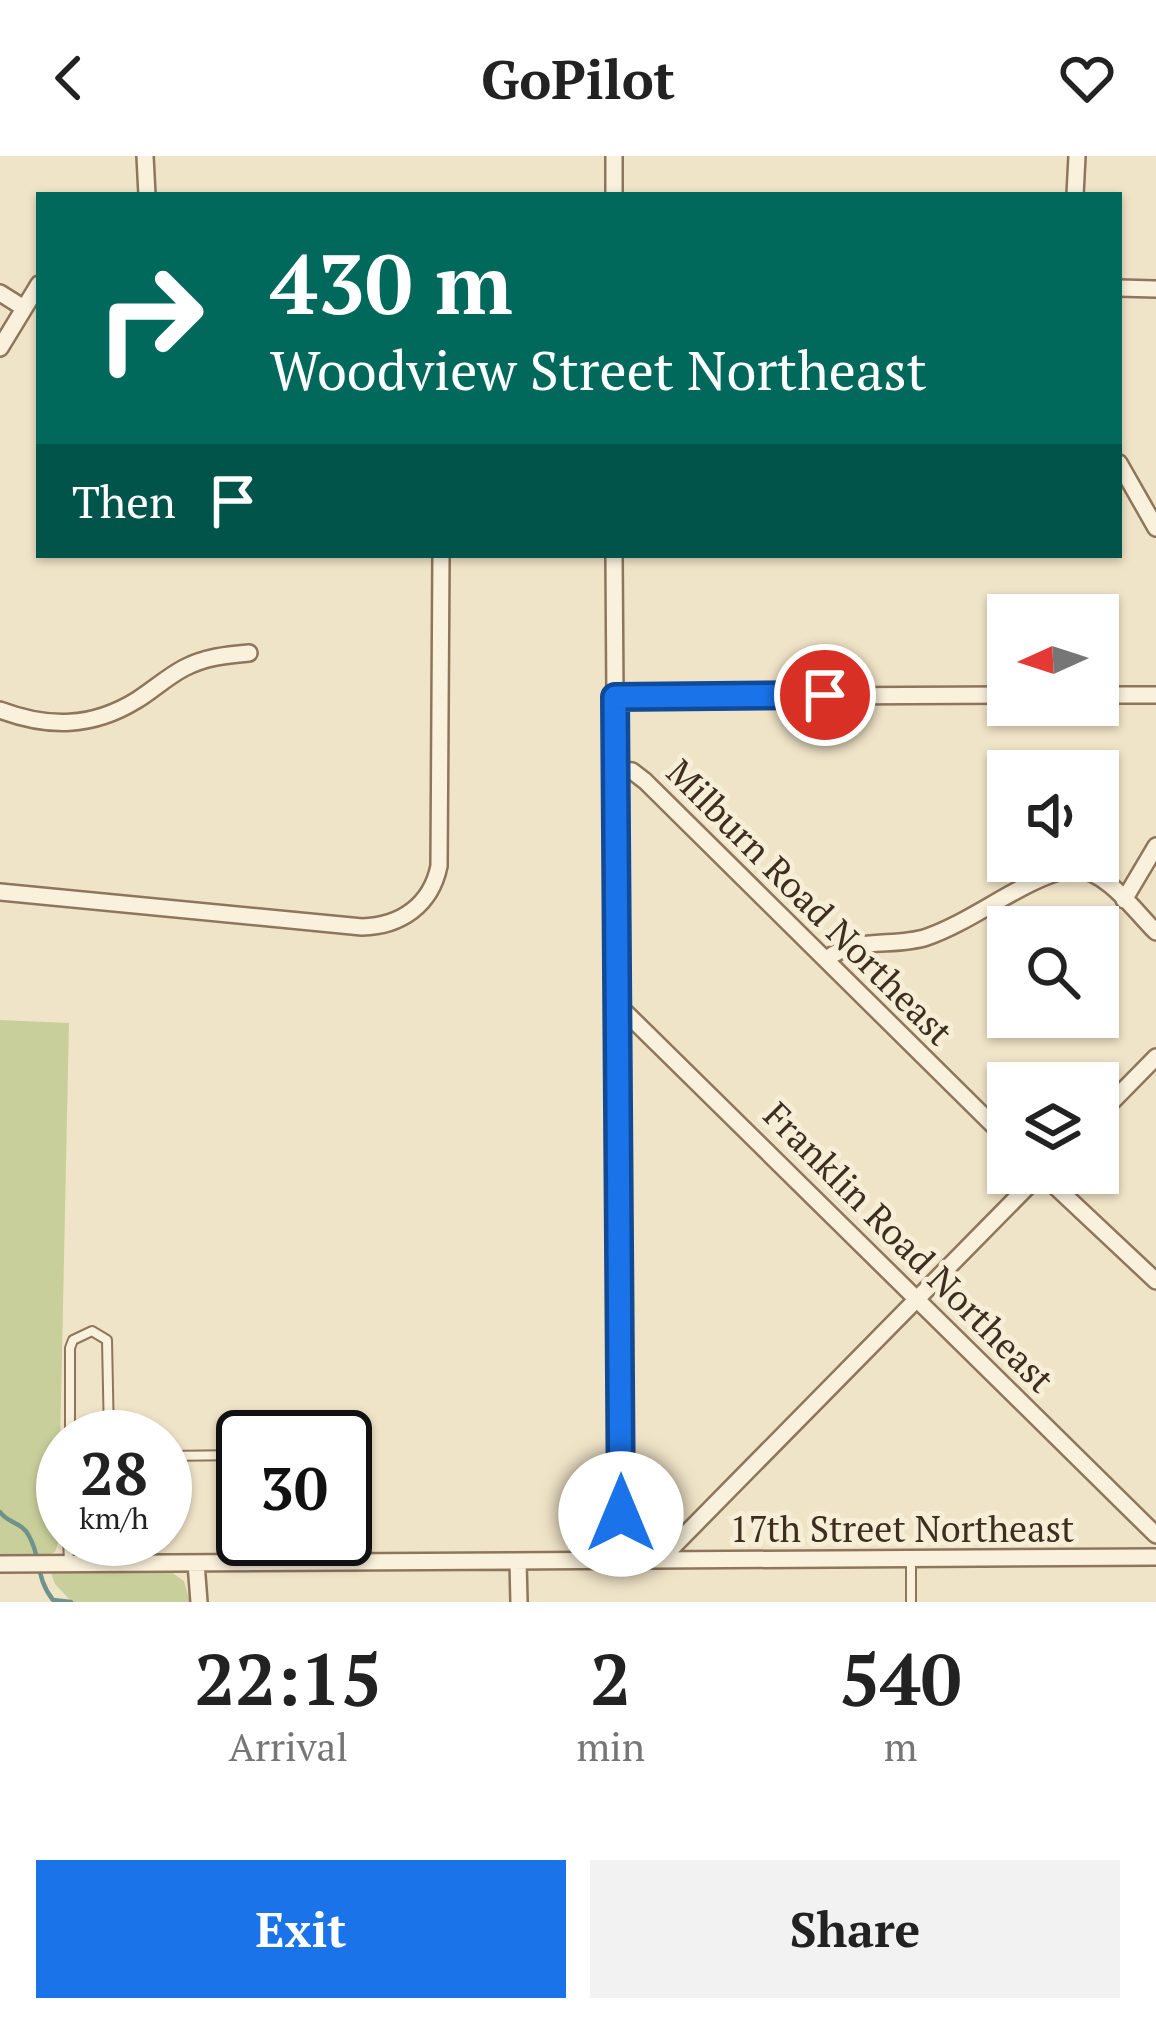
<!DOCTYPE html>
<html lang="en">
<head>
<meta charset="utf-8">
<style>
  :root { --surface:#fff; --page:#f2f2f2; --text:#222; --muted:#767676; --accent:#1a73e8 }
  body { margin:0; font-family:"PT Serif",serif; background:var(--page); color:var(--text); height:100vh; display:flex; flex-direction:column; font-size:45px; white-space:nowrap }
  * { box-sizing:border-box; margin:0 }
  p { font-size:39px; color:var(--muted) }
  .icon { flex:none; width:66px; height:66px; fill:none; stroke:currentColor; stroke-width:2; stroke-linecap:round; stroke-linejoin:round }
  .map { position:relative; height:1446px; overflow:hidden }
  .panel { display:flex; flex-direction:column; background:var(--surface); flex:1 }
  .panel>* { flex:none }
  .top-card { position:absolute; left:36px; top:36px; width:1086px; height:366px; border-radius:0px; box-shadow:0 3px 9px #0004; background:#00695c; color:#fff; overflow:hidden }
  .needle { width:78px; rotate:267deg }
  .controls { position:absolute; left:987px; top:438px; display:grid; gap:24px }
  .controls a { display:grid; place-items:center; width:132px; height:132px; border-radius:0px; background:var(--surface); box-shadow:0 3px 9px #0004; font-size:60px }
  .speed { position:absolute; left:36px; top:1254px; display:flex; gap:24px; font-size:60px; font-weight:700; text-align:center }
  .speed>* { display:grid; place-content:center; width:156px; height:156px; border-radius:50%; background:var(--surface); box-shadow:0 3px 9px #0004; line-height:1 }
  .speed small { font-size:30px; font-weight:400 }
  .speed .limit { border:6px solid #111; border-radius:18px; background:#fff; color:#111 }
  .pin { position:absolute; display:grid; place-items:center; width:102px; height:102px; color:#fff; margin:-51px; border:6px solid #fff; border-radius:50%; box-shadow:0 3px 12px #0007 }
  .me { position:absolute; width:132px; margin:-66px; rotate:0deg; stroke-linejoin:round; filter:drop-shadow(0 0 9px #0008) }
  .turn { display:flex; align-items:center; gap:42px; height:252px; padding:0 36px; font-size:54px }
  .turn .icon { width:156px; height:156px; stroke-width:2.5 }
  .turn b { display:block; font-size:84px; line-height:102px }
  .then { display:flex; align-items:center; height:114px; padding:0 36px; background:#0003; gap:24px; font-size:45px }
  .eta { display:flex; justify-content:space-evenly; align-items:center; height:204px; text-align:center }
  .eta b { font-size:72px; font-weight:600; line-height:84px }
  .primary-button { display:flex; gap:24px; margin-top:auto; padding:24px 36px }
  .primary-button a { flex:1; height:138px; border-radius:0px; background:var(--accent); color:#fff; font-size:48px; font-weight:600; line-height:138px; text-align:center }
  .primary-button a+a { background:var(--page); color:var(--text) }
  header { display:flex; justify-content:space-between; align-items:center; height:156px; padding:0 36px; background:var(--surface); font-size:54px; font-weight:600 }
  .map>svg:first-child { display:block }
  .green { fill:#c9cf9b }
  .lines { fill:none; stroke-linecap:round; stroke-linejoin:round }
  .stream { stroke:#6f938a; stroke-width:4.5 }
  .lane-casing { stroke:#8d765c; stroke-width:12 }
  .street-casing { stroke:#8d765c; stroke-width:20 }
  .lane { stroke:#faf1dc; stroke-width:8 }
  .street { stroke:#faf1dc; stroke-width:15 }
  .route-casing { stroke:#114b97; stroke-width:30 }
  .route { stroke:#1a73e8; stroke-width:21 }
  .labels { text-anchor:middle; stroke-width:10; stroke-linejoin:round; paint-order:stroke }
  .street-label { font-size:36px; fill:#3d2e20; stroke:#f7eed8 }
</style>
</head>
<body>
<header><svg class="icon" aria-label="back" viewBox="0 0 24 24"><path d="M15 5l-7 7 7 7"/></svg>GoPilot<svg class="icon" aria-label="heart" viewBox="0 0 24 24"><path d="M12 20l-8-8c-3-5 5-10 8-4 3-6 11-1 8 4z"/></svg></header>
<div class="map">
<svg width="1156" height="1446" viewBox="0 0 1156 1446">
  <rect width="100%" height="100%" fill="#f0e4c8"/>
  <path class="green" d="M0,864L69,867L58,1387L55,1396L43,1401H0Z
    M171,1416L184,1425L190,1446H72L55,1428L51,1417Z"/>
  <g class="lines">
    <path class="stream" d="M0,1356C9,1368 22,1366 29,1380C42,1403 35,1421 53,1444L71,1446"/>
    <g class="lane-casing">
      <path id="lane" d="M70,1281V1192L73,1184L92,1175L107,1184L109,1281
        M165,1300L243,1299
        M68,1383L69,1405
        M335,1383V1405
        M911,1403V1446"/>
    </g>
    <g class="street-casing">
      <path id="street" d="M145,0L147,39
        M614,39V0
        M1075,39L1077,0
        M1119,132L1156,133
        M0,137L24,152
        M0,192L39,128
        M1119,307L1156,372
        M614,399L621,1404
        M1098,539H1156
        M615,541L1008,539
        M0,554C48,572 92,572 137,544C153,534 167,521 184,512C205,501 226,499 249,497
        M615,613L632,615L645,625L1008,984
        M0,736L362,771C401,770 431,749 439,710L441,399
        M1124,744L1156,690
        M827,803C854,780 895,792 927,781C976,764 1025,721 1074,712C1108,716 1133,753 1156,776
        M618,849L1156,1379
        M1098,960L1156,901
        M660,1404L1041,1017L1156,1125
        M518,1405L519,1446
        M196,1407L199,1446
        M0,1408L1156,1401"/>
    </g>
    <use href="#lane" class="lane"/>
    <use href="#street" class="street"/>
  </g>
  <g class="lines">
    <g class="route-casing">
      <path id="route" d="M621,1358L615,541L825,539"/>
    </g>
    <use href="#route" class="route"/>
  </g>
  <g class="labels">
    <g class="street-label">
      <text transform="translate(810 746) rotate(45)" y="13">Milburn Road Northeast</text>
      <text transform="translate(909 1091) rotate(45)" y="13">Franklin Road Northeast</text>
      <text x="902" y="1386">17th Street Northeast</text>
    </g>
  </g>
</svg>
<div class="controls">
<a><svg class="needle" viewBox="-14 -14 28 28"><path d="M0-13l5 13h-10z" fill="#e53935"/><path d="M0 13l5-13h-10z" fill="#767676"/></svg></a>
<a><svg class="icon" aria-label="sound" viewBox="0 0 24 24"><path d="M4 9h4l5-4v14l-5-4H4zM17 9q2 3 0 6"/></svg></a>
<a><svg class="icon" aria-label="search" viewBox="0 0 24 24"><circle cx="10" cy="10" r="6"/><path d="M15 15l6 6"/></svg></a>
<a><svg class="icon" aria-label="layers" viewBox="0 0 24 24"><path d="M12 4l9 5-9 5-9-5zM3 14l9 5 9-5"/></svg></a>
</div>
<div class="speed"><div>28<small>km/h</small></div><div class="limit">30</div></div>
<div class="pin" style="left:825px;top:539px;background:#d93025"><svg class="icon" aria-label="arrive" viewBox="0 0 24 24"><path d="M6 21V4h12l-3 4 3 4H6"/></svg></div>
<svg class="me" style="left:621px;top:1358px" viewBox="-20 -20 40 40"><circle r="19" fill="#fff"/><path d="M0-13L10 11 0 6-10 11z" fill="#1a73e8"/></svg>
<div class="top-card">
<div class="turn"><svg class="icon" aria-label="right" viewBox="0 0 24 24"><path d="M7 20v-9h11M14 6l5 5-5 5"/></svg><div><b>430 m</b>Woodview Street Northeast</div></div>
<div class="then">Then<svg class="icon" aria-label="arrive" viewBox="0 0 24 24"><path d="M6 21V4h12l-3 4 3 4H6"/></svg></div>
</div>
</div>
<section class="panel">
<div class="eta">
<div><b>22:15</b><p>Arrival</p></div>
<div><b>2</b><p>min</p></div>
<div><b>540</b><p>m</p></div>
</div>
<div class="primary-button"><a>Exit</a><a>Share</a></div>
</section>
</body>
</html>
